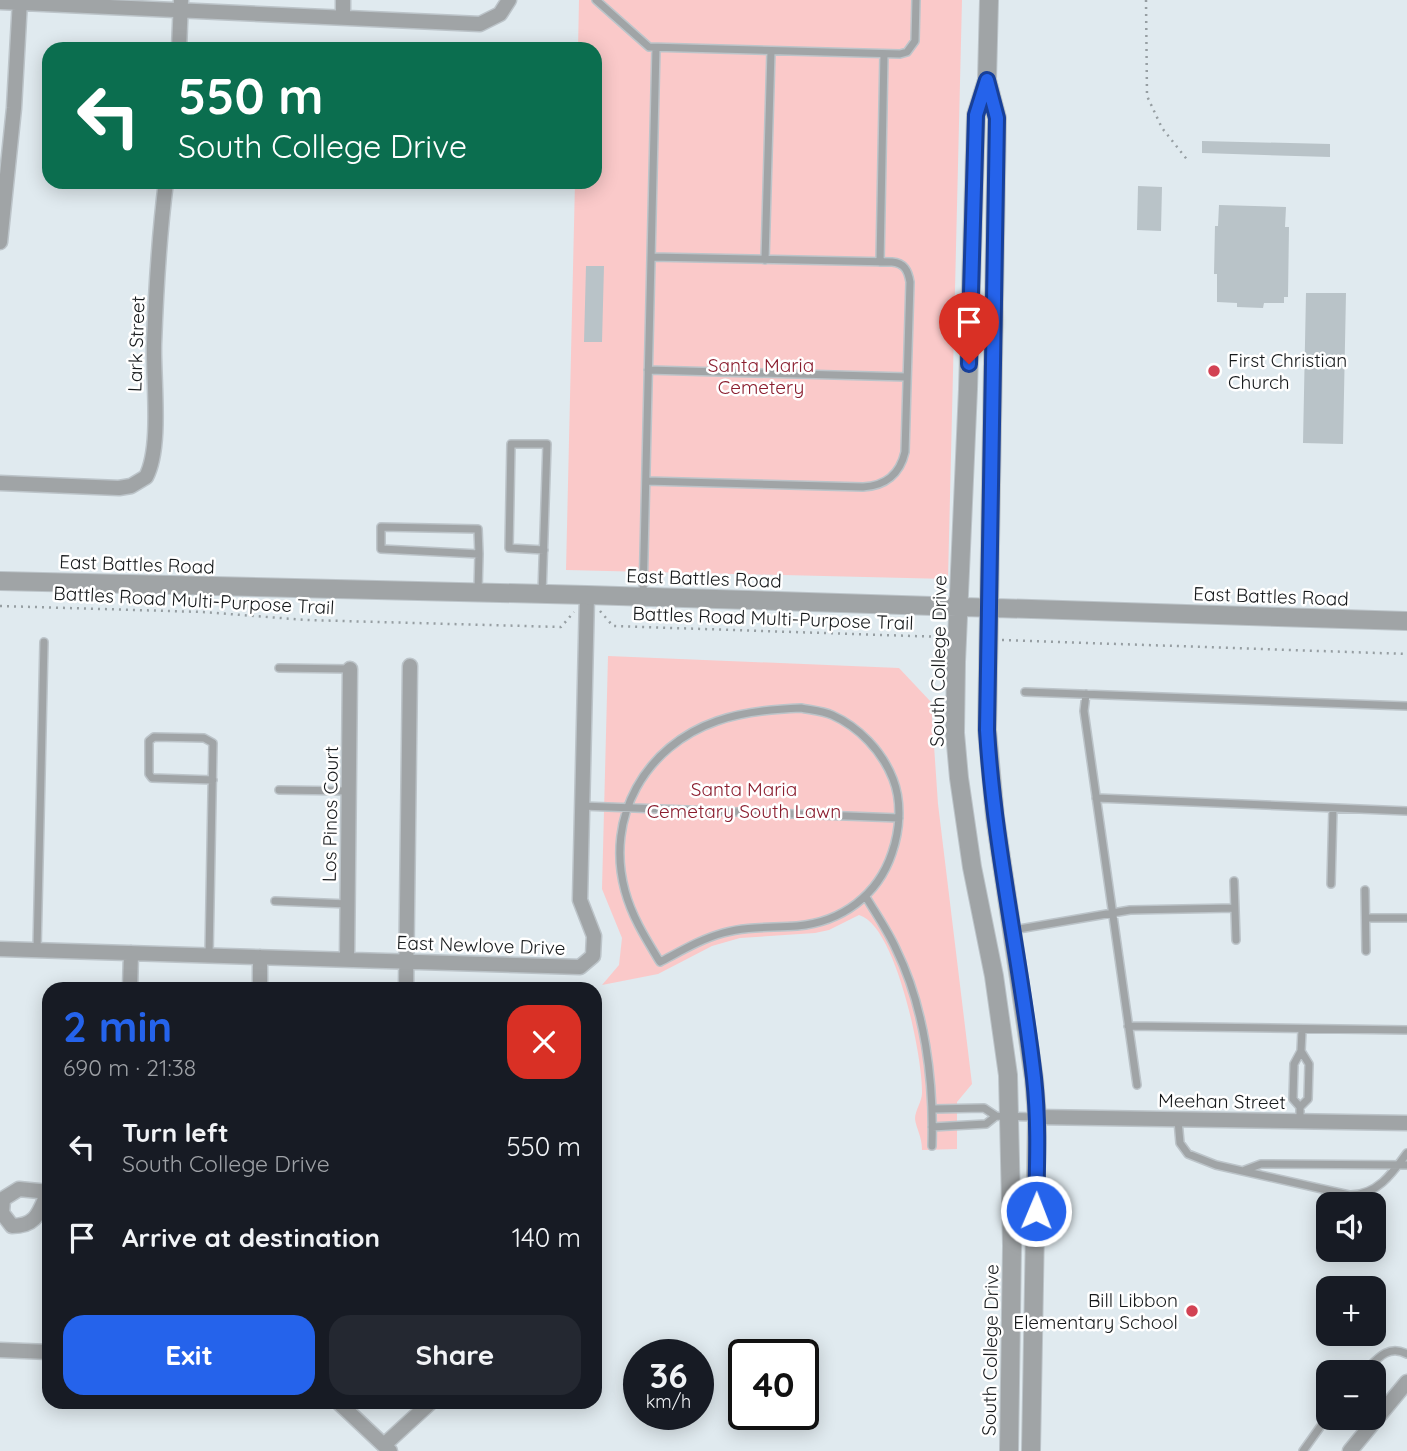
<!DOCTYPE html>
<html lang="en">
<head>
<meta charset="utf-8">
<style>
  :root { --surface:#171b24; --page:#242831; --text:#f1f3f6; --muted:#9ea1a6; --accent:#2563eb }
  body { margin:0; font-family:Quicksand,sans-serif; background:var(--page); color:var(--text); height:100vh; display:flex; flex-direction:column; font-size:26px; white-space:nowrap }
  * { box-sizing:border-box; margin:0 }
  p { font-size:23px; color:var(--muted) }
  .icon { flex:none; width:38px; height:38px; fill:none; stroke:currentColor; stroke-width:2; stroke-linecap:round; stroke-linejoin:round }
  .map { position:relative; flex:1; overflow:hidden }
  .panel { position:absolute; left:42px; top:982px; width:560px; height:427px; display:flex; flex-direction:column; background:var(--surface); border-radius:21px; box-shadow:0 4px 18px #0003 }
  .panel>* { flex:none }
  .guide { position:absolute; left:42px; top:42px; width:560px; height:147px; border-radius:21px; box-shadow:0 4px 18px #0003; background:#0b6e4f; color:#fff; overflow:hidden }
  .fabs { position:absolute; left:1316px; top:1192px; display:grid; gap:14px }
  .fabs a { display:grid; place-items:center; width:70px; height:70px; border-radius:14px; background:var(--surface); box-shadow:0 4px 18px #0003; font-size:35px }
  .speed { position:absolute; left:623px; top:1339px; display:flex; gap:14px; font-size:35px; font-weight:700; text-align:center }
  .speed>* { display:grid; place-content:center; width:91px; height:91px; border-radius:50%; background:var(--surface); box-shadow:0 4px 18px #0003; line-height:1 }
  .speed small { font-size:18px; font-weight:400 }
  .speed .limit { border:4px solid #111; border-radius:10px; background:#fff; color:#111 }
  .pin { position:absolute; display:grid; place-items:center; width:60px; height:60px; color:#fff; margin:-72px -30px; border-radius:50% 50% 50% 0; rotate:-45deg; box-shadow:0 0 7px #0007 }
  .pin .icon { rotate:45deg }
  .me { position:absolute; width:77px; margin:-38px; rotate:1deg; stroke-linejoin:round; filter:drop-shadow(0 0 5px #0008) }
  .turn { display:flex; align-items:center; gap:24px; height:147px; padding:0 21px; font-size:32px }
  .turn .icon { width:91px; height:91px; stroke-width:2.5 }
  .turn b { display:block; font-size:49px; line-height:60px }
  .round { display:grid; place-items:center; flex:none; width:74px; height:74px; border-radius:21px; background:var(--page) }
  .headline { display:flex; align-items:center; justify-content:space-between; height:119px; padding:0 21px }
  h1 { font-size:42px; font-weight:700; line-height:52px; color:var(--accent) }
  .button { display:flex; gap:14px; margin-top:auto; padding:14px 21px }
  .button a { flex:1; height:80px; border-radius:21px; background:var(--accent); color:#fff; font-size:28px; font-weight:700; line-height:80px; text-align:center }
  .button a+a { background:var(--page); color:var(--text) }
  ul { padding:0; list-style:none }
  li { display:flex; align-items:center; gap:21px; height:91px; padding:0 21px }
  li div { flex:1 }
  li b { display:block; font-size:26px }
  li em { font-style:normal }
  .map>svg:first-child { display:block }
  .green { fill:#fac9c9 }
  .building { fill:#b9c3c8 }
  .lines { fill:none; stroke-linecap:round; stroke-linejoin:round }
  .service-casing { stroke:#bcc4c9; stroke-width:10 }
  .minor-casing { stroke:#bcc4c9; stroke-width:17 }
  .tertiary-casing { stroke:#bcc4c9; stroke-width:20 }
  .path { stroke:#969ea2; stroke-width:2.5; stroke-dasharray:2 5; stroke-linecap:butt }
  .service { stroke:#a0a4a6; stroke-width:7 }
  .minor { stroke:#a0a4a6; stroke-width:14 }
  .tertiary { stroke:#a0a4a6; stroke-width:18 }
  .route-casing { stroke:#184099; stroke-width:18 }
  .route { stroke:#2563eb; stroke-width:12 }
  .poi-dot { fill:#d24253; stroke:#fff; stroke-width:2.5 }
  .labels { text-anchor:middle; stroke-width:5; stroke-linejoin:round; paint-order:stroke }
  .street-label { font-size:19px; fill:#16191b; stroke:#fff }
  .poi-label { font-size:19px; fill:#16191b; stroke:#fff; text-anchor:start }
  .park-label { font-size:19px; fill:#8a1d2e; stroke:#fff }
</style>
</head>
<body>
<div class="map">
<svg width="1407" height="1451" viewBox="0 0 1407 1451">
  <rect width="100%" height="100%" fill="#e0eaef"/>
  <path class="green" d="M579,0H962L948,579L566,570L575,182H595V49H578Z
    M608,656L899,668L931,702L938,804L972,1084L957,1102V1149L922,1150C922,1136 916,1128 915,1119C915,1110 922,1102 922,1093C923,1058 896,925 859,915L829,930L815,933L740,938L712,946L658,974L602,985L619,965L622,938L602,889Z"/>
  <path class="building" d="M1202,141L1330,144V157L1202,153Z
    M1138,186L1162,187L1161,231L1137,230Z
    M1219,205L1286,207L1285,227H1289L1288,297H1284V303H1264L1263,308L1237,307V303L1217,302V274H1214L1215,226H1218Z
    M586,266H604L602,342H584Z
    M1306,293H1346L1343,444L1303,443Z"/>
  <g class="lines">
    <g class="service-casing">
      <path id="service" d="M596,0L649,47L900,54L907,52L915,41L916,0
        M765,260L771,51
        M880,262L884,54
        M648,370L907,377
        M646,481L863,487C885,486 900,474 905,452L910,282C908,270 904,263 892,262L651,257
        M381,527L478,529L479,554L381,549Z
        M478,591L479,554
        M542,594L547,444H511L509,548L544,550
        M643,596L656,48
        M279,668L350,669
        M1025,692L1407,706
        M1086,694L1084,711L1137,1085
        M801,708C811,710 823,711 832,715C859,727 882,751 893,779C902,802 900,830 892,853C878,895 842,922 797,926C772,928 747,926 723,933C701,939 681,951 660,962C646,939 632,917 625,891C605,817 645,746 717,721C743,712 774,709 801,708Z
        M279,790L349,791
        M1096,798L1407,811
        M582,806L899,818
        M1234,881L1236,940
        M1331,884L1333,808
        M1365,890L1366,951
        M866,897C876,914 888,931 896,949C925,1008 934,1081 932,1146
        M275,901L348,904
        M1366,918H1407
        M1013,930L1130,910L1235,908
        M37,950L44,642
        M209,956L213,743L204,738L154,737L149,741V774L152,778L213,780
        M1128,1026L1407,1030
        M1301,1051L1302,1030
        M1300,1107L1308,1099L1309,1064L1301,1051L1294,1064L1293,1099L1300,1107V1121
        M933,1109L984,1108L996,1116L1035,1117
        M1178,1120L1180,1143L1188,1154L1216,1165L1349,1195C1376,1196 1392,1174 1407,1153
        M932,1127L986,1124L996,1116
        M1245,1170L1261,1164L1407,1165
        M1364,1372C1377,1359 1388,1344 1407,1354
        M1303,1451L1328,1416"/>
    </g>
    <g class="minor-casing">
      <path id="minor" d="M0,2L480,24L500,14L509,0
        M343,17V0
        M179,49L181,0
        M0,242L14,108L20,0
        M0,483L119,488L131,486L146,477C162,447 153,379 154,344C156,289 159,236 166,182
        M0,949L580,967L593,956L594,936L580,900L587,595
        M347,960L350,669
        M130,989L131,953
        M260,989V957
        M406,989L410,666
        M1037,1117L1407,1123
        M48,1192C39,1212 37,1226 12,1226L2,1213L3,1199L19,1189L49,1192
        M0,1350L49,1352
        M338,1402L390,1451
        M384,1445L431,1402
        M1350,1451L1407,1382"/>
    </g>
    <g class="tertiary-casing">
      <path id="tertiary" d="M989,0L987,80L997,118L987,730L995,817L1034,1079L1037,1117L1031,1451
        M987,80L976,115L968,389L956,662L955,733L959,778L972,867L994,976L1008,1075L1012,1246L1009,1451
        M0,581L587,595L1407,621"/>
    </g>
    <path class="path" d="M1146,0L1147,96L1162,128L1189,162
      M0,606L203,612L306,620L561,627L574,612
      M600,611L613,626L943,637
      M1002,640L1407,654"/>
    <use href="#service" class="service"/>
    <use href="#minor" class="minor"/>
    <use href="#tertiary" class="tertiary"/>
  </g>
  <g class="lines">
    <g class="route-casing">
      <path id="route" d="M969,364L976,115L987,80L997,118L987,730C994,847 1021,962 1034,1078C1039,1122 1037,1167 1036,1211"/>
    </g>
    <use href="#route" class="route"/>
  </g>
  <g class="poi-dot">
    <circle cx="1214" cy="371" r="7"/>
    <circle cx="1192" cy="1311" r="7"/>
  </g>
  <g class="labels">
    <g class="street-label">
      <text transform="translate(136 344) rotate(-88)" y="7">Lark Street</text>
      <text transform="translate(137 564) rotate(2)" y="7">East Battles Road</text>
      <text transform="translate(704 578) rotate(2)" y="7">East Battles Road</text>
      <text transform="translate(1271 596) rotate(2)" y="7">East Battles Road</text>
      <text transform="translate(194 600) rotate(3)" y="7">Battles Road Multi-Purpose Trail</text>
      <text transform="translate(773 618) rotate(2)" y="7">Battles Road Multi-Purpose Trail</text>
      <text transform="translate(938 661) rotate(-89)" y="7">South College Drive</text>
      <text transform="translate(330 814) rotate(-89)" y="7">Los Pinos Court</text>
      <text transform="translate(481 945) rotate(2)" y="7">East Newlove Drive</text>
      <text transform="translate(1222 1101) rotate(1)" y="7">Meehan Street</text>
      <text transform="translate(990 1350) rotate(-89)" y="7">South College Drive</text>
    </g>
    <g class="poi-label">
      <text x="1228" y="367">First Christian<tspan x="1228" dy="22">Church</tspan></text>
      <text x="1178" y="1307" text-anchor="end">Bill Libbon<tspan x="1178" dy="22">Elementary School</tspan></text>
    </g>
    <g class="park-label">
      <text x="761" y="372">Santa Maria<tspan x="761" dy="22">Cemetery</tspan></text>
      <text x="744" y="796">Santa Maria<tspan x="744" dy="22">Cemetary South Lawn</tspan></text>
    </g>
  </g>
</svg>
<div class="fabs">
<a><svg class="icon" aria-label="sound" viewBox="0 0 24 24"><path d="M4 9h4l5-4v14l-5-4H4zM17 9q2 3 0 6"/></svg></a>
<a>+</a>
<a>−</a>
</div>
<div class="speed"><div>36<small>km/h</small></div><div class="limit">40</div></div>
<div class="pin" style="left:969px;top:364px;background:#d93025"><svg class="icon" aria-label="arrive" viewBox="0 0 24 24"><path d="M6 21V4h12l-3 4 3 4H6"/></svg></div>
<svg class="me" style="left:1036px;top:1211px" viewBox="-20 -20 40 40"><circle r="17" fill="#2563eb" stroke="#fff" stroke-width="3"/><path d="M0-11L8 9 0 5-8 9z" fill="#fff"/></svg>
<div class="guide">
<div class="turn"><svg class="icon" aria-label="left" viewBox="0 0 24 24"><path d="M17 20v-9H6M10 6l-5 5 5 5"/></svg><div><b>550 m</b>South College Drive</div></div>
</div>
<section class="panel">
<div class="headline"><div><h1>2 min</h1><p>690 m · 21:38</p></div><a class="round" style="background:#d93025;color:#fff"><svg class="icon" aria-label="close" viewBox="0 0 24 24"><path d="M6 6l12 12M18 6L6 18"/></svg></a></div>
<ul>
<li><svg class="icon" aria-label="left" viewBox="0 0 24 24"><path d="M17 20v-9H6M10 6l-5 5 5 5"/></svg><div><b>Turn left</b><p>South College Drive</p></div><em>550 m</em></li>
<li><svg class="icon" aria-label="arrive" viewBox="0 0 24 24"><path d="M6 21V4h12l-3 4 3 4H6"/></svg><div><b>Arrive at destination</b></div><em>140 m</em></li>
</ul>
<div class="button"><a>Exit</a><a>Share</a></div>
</section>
</div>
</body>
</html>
